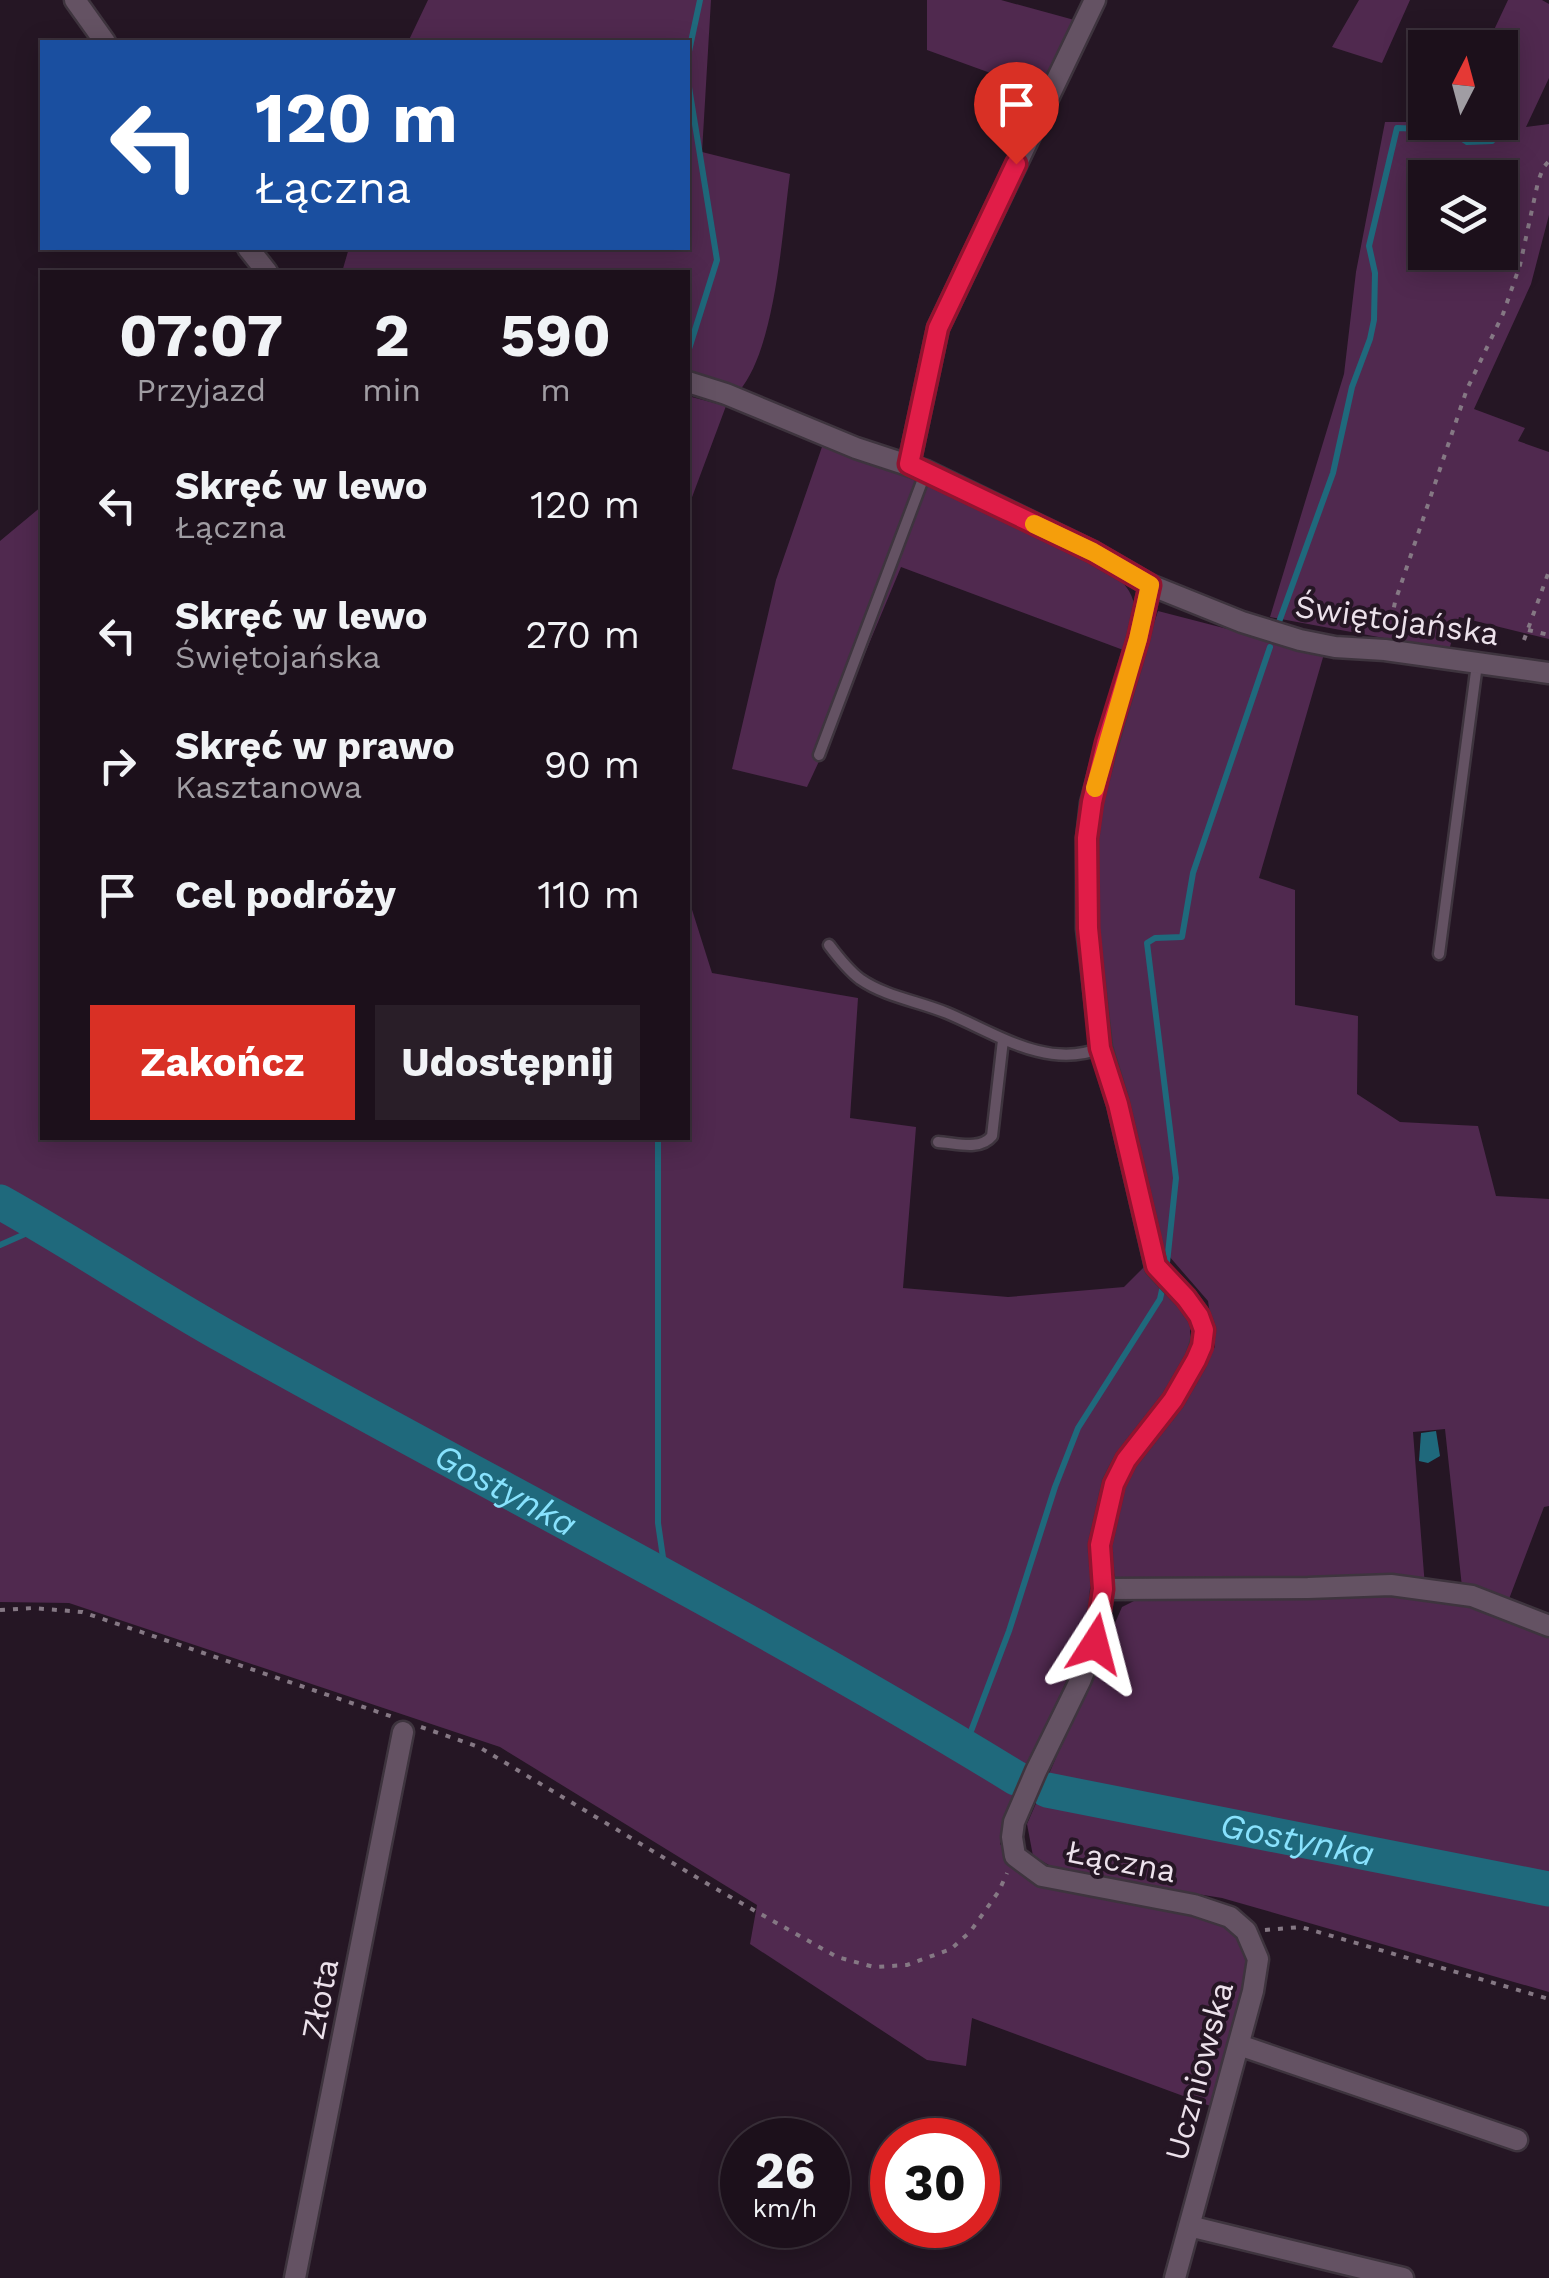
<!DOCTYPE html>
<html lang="pl">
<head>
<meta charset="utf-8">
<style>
  :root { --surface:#1c101b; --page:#291e28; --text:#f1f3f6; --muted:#a09da3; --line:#3a303a; --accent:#d93025 }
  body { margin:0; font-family:"Work Sans",sans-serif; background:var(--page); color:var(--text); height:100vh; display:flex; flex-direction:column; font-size:38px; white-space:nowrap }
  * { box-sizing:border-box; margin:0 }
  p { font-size:32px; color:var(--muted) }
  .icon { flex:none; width:55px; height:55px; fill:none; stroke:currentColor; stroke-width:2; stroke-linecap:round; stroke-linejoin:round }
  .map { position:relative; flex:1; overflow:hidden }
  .side { position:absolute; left:40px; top:270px; width:650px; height:870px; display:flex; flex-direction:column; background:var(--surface); border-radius:0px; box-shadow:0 5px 25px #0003,0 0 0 2px var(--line) }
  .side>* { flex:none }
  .guide { position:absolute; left:40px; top:40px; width:650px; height:210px; border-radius:0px; box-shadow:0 5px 25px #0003,0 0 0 2px var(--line); background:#1a4fa0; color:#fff; overflow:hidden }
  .needle { width:65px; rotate:6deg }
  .fabs { position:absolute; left:1408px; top:30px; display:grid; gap:20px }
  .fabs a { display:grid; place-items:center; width:110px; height:110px; border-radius:0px; background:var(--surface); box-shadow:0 5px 25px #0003,0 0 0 2px var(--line); font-size:50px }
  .speed { position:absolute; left:720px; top:2118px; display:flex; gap:20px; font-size:50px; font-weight:700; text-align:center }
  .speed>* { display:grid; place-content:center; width:130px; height:130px; border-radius:50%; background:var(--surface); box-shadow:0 5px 25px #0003,0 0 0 2px var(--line); line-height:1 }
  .speed small { font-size:25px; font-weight:400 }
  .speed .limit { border:15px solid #d22; background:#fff; color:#111 }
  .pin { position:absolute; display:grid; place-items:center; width:85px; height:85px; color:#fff; margin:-102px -42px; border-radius:50% 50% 50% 0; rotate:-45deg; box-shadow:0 0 10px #0007 }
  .pin .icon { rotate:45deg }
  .me { position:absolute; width:110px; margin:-55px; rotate:9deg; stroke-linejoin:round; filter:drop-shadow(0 0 8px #0008) }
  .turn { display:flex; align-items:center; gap:35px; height:210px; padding:0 50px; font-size:45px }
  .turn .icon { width:130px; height:130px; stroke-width:2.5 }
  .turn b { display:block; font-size:70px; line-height:85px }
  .eta { display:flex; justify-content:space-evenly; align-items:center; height:170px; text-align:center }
  .eta b { font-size:60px; font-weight:700; line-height:70px }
  .primary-button { display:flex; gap:20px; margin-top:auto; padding:20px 50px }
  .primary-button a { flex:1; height:115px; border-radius:0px; background:var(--accent); color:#fff; font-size:40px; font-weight:700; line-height:115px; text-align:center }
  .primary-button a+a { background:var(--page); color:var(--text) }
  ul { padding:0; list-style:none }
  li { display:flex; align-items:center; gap:30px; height:130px; padding:0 50px }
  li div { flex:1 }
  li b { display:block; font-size:38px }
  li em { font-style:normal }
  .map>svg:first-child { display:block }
  .green { fill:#50294f; fill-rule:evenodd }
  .water { fill:#1f697c }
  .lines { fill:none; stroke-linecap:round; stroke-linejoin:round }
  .stream { stroke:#1f697c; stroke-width:6 }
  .river { stroke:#1f697c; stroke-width:35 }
  .lane-casing { stroke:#3e343e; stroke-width:15 }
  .street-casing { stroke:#3e343e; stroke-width:25 }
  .path { stroke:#857884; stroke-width:4; stroke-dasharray:5 8; stroke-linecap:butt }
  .lane { stroke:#645263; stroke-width:10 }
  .street { stroke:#645263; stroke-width:20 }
  .route-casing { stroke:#92132f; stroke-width:25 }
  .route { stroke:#e11d48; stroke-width:18 }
  .slow { stroke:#f59e0b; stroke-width:18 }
  .labels { text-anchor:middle; stroke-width:8; stroke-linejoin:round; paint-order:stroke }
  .street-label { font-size:32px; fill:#ece1eb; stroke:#251624 }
  .water-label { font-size:35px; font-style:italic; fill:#88e2fd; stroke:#251624 }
</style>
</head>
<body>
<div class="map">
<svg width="1549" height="2278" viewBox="0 0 1549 2278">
  <rect width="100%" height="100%" fill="#251624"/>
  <path class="green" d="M428,0H711L702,152L790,174C782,232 776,348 739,391L688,371V272H342L349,248H688V42H408Z
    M927,0H1001L1078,21L1043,88L1026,86L927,50Z
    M1359,0H1410L1382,63L1332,47Z
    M1508,0H1542L1549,4V78L1526,127L1549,124V215L1531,284L1474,409L1525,428L1518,441L1549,452V639L1459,617L1449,650L1270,617L1344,374L1356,272L1385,122H1500V48L1486,47ZM1425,178H1500V252H1425Z
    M688,396L726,406L688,508Z
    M823,444C906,475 987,507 1066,548C1087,560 1116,569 1129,591C1141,611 1131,630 1126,651L901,567L828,742L807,787L732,769L776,580Z
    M42,506V1138H688V897L712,973L858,998L850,1118L916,1127L903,1288L1008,1297L1124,1287L1145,1266L1190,1319V1350L1175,1380L1108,1472L1092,1556L1087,1635L1014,1797L1000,1844L1026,1873L1215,1917L1244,1940L1252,1965L1213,2107L972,2018L966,2066L927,2060L750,1944L757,1905L500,1747L69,1603L0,1602V541Z
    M1158,611L1324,654L1259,878L1295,890V1005L1358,1016L1357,1094L1400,1122L1478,1126L1496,1196L1549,1199V1506L1544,1507L1509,1599L1549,1618V1992L1222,1898L1061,1872L1033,1856L1027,1824L1122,1607L1168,1584L1116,1580L1108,1552L1122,1478L1215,1347L1208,1301L1162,1248L1129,1110L1105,1040L1093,860L1102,784ZM1445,1429L1462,1587H1425L1413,1432Z"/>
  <path class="water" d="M1436,1431L1440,1456L1428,1463L1419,1461L1421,1433Z"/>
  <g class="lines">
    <path class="stream" d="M688,56L700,0
      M688,81L717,260L688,352
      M1279,622L1333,473L1352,387L1370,339L1374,320L1375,273L1369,246L1397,128L1449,130L1467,142L1492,141
      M658,1138V1523L666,1578
      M0,1245L43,1226
      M1167,1263L1176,1178L1147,943L1155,938L1182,937L1193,873L1270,647
      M965,1747L1009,1631L1055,1487L1078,1428L1160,1299L1162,1290"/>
    <g class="river">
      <path id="s1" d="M0,1202C77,1245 151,1295 228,1338C490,1485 759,1620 1016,1778"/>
      <path id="s2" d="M1047,1790L1549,1889"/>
    </g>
    <g class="lane-casing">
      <path id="lane" d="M819,755L926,471
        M829,945C838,957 848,970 860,979C886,997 918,1001 947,1013C995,1033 1047,1070 1101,1048
        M1439,954L1477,664
        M938,1142C956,1143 980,1151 992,1136L1003,1040"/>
    </g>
    <g class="street-casing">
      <path id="street" d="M75,0L105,42
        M248,248L267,272
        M688,382L726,394L856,448L926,471L1093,552L1150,585L1242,622L1300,640L1335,647L1385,650L1549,673
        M909,464L938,328L1095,0
        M1150,585L1138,639L1107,743L1091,803L1087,838V929L1101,1048L1118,1104L1156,1267L1186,1298L1199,1316L1204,1330L1201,1346L1196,1360L1173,1400L1126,1460L1114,1483L1100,1545L1103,1589L1095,1643L1081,1679L1036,1771L1014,1822L1012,1837L1015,1856L1042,1876L1194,1905L1230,1917L1246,1931L1258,1959L1253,1991L1175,2278
        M1103,1589L1308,1588L1391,1585L1472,1596L1549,1626
        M1239,2045L1517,2140
        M1189,2226L1403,2278
        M295,2278L403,1732"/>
    </g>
    <path class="path" d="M1528,630L1549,635
      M1389,633L1395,602L1467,389L1503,314L1520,265L1538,182L1543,168L1549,161
      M1524,640L1549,571
      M0,1610L33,1608L82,1612L393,1717
      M421,1727L479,1747L711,1886L837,1957L874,1967L907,1965L951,1949L970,1932L999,1891L1007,1873
      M1265,1930L1301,1927L1549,1999"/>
    <use href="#lane" class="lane"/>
    <use href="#street" class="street"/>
  </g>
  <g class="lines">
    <g class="route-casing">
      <path id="route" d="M1016,164L938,328L909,464L1093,552L1150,585L1138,639L1106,743L1092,802L1087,838L1088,928L1100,1048L1118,1104L1156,1266L1186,1298L1199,1316L1204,1330L1202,1346L1196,1360L1173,1400L1126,1460L1114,1484L1100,1545L1103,1589L1095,1644"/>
    </g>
    <use href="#route" class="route"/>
    <path class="slow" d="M1034,524L1093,552L1150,585L1138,639L1095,788"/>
  </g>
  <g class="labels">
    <g class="street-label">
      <text transform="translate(1397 620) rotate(8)" y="11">Świętojańska</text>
      <text transform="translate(1121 1861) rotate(11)" y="11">Łączna</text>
      <text transform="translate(320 1999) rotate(-79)" y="11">Złota</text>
      <text transform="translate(1199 2071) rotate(-75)" y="11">Uczniowska</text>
    </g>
    <g class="water-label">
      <text dy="12" stroke="none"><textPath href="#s1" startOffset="582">Gostynka</textPath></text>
      <text dy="12" stroke="none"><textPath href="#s2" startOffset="255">Gostynka</textPath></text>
    </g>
  </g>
</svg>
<div class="fabs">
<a><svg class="needle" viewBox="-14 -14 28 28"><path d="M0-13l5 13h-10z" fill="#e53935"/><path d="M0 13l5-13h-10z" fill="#a09da3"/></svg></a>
<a><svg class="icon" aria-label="layers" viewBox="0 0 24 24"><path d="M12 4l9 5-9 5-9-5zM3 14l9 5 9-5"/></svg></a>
</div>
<div class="speed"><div>26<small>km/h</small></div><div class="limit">30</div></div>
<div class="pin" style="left:1016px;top:164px;background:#d93025"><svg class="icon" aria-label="arrive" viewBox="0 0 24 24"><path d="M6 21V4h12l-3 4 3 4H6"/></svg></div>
<svg class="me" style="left:1095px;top:1644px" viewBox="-20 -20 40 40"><path d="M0-17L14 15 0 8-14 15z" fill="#e11d48" stroke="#fff" stroke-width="4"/></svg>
<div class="guide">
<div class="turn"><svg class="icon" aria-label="left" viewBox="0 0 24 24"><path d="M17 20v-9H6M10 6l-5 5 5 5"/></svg><div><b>120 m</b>Łączna</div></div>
</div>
<section class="side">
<div class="eta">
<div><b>07:07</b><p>Przyjazd</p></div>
<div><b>2</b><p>min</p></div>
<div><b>590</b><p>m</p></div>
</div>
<ul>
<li><svg class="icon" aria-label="left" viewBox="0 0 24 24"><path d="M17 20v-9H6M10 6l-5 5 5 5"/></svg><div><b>Skręć w lewo</b><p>Łączna</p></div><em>120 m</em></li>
<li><svg class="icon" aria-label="left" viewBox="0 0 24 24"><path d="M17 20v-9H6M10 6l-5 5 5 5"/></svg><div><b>Skręć w lewo</b><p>Świętojańska</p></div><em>270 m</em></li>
<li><svg class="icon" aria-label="right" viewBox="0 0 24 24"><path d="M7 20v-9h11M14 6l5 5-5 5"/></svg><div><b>Skręć w prawo</b><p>Kasztanowa</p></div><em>90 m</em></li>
<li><svg class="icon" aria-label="arrive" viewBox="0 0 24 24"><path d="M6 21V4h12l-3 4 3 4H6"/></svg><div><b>Cel podróży</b></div><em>110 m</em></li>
</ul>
<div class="primary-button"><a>Zakończ</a><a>Udostępnij</a></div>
</section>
</div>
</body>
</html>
